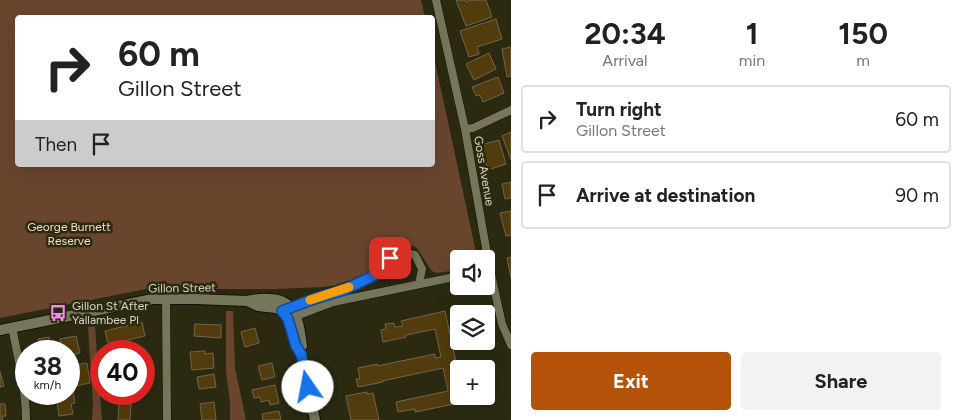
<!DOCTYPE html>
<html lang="en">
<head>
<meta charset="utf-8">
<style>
  :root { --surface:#fff; --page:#f2f2f2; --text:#222; --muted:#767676; --line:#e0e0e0; --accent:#b45309 }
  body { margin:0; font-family:Figtree,sans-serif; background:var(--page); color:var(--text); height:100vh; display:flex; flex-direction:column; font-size:19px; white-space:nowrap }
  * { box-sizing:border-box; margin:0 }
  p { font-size:16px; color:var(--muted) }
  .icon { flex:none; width:28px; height:28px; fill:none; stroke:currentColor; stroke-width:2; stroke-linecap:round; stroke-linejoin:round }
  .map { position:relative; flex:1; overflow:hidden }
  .panel { display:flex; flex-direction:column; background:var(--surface); width:450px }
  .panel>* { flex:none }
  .hud { position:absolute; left:15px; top:15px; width:420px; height:152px; border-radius:5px; box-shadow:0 5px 20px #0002; background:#fff; color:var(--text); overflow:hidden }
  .fabs { position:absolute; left:450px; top:250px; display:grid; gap:10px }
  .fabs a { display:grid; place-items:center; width:45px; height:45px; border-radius:5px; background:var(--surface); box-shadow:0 5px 20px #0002; font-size:25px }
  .speed { position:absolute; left:15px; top:340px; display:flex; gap:10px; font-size:25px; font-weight:700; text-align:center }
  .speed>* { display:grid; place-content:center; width:65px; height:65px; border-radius:50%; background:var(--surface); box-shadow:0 5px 20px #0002; line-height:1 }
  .speed small { font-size:12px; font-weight:400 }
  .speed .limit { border:8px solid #d22; background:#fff; color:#111 }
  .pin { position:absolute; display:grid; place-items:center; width:42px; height:42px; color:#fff; margin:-21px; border-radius:10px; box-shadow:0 2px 8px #0006 }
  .me { position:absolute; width:55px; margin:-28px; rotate:348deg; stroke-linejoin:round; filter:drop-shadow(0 0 4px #0008) }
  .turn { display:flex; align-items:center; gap:18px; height:105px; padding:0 20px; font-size:22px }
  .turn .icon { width:65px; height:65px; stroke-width:2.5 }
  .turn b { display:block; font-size:35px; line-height:42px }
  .then { display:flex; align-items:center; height:48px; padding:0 20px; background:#0003; gap:10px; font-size:19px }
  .eta { display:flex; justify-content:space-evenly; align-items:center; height:85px; text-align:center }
  .eta b { font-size:30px; font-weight:700; line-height:35px }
  .action { display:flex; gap:10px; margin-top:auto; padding:10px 20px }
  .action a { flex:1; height:58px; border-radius:5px; background:var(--accent); color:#fff; font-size:20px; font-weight:700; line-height:58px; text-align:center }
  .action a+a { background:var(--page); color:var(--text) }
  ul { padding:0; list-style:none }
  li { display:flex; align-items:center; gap:15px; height:68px; margin:0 10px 8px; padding:0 10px; border:2px solid var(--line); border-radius:5px }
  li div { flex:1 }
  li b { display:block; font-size:19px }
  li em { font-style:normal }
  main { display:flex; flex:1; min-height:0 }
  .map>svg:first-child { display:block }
  .green { fill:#69452d }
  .building { fill:#523b0c; stroke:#74654d }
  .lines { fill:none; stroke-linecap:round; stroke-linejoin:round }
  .minor-casing { stroke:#131200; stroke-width:9 }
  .tertiary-casing { stroke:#131200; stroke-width:12 }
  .minor { stroke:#76765b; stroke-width:8 }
  .tertiary { stroke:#76765b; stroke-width:10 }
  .route-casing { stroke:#114b97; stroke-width:12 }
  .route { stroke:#1a73e8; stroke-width:9 }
  .slow { stroke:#f59e0b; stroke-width:9 }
  .labels { text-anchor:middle; stroke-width:5; stroke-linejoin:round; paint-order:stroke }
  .street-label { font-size:12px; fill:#d6d6c7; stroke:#2b2a11 }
  .park-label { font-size:12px; fill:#fbdac5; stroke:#2b2a11 }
  .poi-label { font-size:12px; fill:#d6d6c7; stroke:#2b2a11; text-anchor:start }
</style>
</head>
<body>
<main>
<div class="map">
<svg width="511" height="420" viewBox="0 0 511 420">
  <rect width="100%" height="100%" fill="#2b2a11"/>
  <path class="green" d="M0,0H421L425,17L18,18V165H432L433,52L477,257L475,259H459V270L436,273L432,271L416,247L405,244L393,246L376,266L366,273L350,280L336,285L323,287L276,289H146L0,318Z
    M226,311H233L235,368L246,420H230V403L226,371Z
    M95,326L102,420H92L93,405L88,327Z"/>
  <path class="building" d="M456,0H465L466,2L471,0H486L492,17L466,26Z
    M496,19L502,39L477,47L479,54L469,57L460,31Z
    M511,47V76L507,77L502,49Z
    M489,53L496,69L474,80L466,64Z
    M498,77L504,93L483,102L480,95L476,96L472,87Z
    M511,132V160L502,136Z
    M499,140L506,164L488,170L481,145Z
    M511,182V198L505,199L502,184Z
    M511,211V235L506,236L500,213Z
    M511,257V278L507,258Z
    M445,311L459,376V396H463L464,402L415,412V409L398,412L396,402L448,391L443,368L382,381L383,382L358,387L356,379H360L358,368L377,364V366L435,354V358L441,357L435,329L406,335V337L383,342L381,330L386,329L385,324L394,323L395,327L403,326L401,321Z
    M142,322L145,336L127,340L128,345L114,348L113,342L108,343L105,331Z
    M195,324L221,325V338L194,336Z
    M255,328L259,343L245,347L241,332Z
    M76,336L80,353L69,356V351H62L60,339Z
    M49,337L50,344L59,342L61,351H41L38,339Z
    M205,351V354L213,353L214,368L192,370L190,352Z
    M87,363L90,383L76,386L75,381L69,382V366Z
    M272,363L275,377L262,380L258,366Z
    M0,372L4,386L0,387Z
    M214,374L216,387L199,389L197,377Z
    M275,385L279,403L270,405L269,400L261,402L260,397L254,398L252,390Z
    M69,391H73L75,403L71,404L73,414L59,416L56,394H69Z
    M367,392V394L373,393L379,420H351L346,396Z
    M123,394H140L141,397L124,400Z
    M214,402L216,420H202L200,404Z
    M119,403L131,404L130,420H118Z
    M0,404H5L6,416H2L3,420H0Z
    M279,411L281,420H263L262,414Z"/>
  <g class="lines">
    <g class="minor-casing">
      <path id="minor" d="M436,0L465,129L489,265L502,324L511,345
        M465,129L473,128L511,110
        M166,299L167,420
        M286,309L311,299L344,289L375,275L390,258L400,252L415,255L422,269L419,284
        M291,318L333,302L459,276
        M12,327C18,358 26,389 26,420"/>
    </g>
    <g class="tertiary-casing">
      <path id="tertiary" d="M247,301C256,299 262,298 271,299C298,301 299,324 302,346
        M0,330L153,299H196L247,301L258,306L276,308L282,311L288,319L296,346L301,354L315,420"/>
    </g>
    <use href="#minor" class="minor"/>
    <use href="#tertiary" class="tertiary"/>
  </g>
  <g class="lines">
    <g class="route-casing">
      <path id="route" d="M308,387L301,354L296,346L288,319L282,311L311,300L344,290L375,275L390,258"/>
    </g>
    <use href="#route" class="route"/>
    <path class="slow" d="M310,300L349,287"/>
  </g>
  <defs>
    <g id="bus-bare" transform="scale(1.35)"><path d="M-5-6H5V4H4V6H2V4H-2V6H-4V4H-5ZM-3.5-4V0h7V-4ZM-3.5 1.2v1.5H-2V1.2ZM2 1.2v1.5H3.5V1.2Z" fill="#f888ea" stroke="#2b2a11" stroke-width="2.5" paint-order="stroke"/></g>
  </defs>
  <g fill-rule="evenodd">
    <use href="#bus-bare" x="58" y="313"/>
  </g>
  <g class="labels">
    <g class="street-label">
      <text transform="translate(484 171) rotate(80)" y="4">Goss Avenue</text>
      <text transform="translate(182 288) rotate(-1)" y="4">Gillon Street</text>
    </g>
    <g class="park-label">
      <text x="69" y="231">George Burnett<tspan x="69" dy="14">Reserve</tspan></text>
    </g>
    <g class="poi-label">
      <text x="72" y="310">Gillon St After<tspan x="72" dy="14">Yallambee Pl</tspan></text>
    </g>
  </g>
</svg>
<div class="fabs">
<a><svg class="icon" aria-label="sound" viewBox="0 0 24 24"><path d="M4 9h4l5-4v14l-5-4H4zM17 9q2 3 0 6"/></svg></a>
<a><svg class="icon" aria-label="layers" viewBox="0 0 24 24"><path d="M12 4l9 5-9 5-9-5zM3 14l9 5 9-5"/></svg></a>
<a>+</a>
</div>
<div class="speed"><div>38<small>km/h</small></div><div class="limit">40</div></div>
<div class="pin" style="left:390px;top:258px;background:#d93025"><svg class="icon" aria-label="arrive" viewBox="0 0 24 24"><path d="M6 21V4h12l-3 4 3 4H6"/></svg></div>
<svg class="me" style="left:308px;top:387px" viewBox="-20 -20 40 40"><circle r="19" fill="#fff"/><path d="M0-13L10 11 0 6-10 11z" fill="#1a73e8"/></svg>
<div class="hud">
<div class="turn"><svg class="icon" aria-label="right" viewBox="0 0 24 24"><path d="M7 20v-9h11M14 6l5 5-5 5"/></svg><div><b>60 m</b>Gillon Street</div></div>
<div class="then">Then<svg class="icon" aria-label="arrive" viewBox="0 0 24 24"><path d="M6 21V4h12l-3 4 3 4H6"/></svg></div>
</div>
</div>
<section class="panel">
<div class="eta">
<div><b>20:34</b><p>Arrival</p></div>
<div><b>1</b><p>min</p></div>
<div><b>150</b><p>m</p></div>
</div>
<ul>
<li><svg class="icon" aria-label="right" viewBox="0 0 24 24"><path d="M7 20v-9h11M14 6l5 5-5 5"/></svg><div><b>Turn right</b><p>Gillon Street</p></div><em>60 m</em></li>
<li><svg class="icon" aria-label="arrive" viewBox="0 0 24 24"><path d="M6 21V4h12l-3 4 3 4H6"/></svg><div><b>Arrive at destination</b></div><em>90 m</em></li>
</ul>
<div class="action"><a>Exit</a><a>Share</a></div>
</section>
</main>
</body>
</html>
